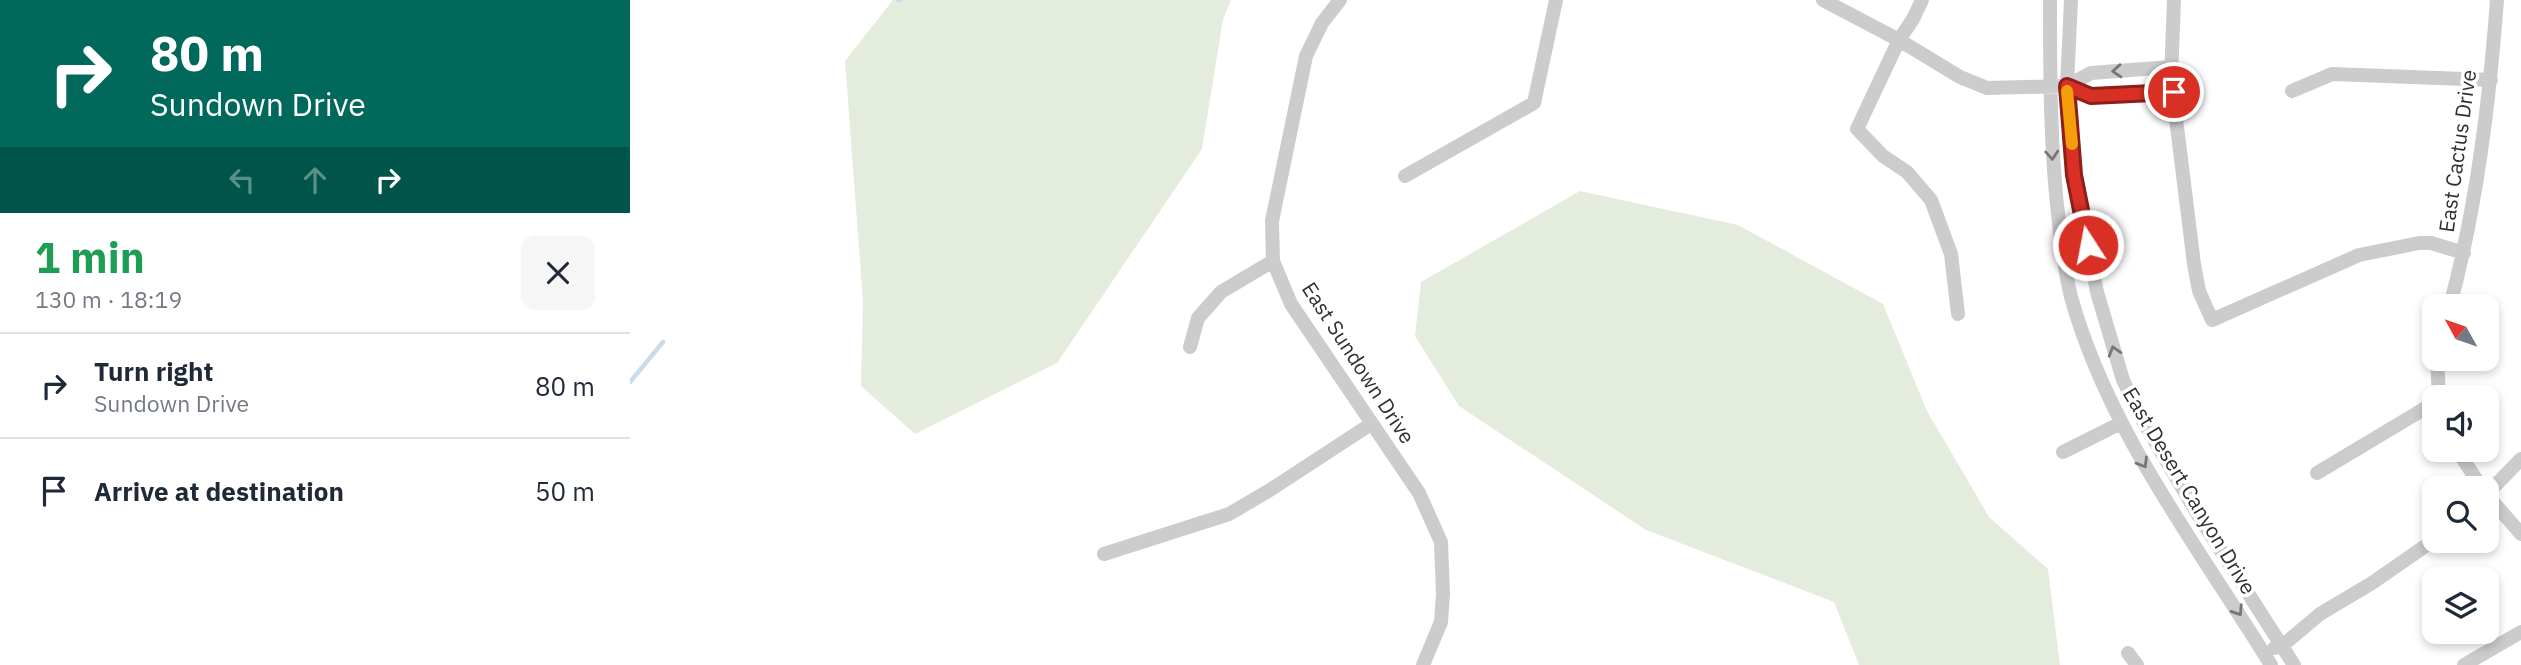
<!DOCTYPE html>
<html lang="en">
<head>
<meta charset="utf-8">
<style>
  :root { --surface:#fff; --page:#f6f6f7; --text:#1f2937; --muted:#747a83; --line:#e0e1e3 }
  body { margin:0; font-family:"IBM Plex Sans",sans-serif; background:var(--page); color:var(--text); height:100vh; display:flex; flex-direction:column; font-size:26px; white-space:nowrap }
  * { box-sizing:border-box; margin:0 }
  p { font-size:23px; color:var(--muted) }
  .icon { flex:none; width:38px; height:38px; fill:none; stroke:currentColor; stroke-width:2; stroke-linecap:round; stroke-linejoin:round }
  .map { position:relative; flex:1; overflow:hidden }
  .side { display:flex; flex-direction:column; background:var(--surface); width:630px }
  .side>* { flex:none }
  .banner { background:#00695c; color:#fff; overflow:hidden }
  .needle { width:46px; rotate:310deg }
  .buttons { position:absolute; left:1792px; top:294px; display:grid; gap:14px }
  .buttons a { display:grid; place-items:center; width:77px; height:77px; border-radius:14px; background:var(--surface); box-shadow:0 4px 10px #0003; font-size:35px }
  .pin { position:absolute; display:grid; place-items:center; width:60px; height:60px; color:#fff; margin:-30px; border:4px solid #fff; border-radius:50%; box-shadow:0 2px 7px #0007 }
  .me { position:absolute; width:77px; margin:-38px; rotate:349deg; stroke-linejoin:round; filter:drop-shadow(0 0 5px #0008) }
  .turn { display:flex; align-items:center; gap:24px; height:147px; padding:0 35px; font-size:32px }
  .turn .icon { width:91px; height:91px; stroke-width:2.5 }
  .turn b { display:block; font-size:49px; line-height:60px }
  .lanes { display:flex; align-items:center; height:66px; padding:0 35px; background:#0003; justify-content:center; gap:35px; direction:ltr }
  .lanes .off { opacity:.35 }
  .round { display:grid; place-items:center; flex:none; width:74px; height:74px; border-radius:14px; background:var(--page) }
  .summary { display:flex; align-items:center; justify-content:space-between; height:119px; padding:0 35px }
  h1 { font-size:42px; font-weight:700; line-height:52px; color:#1e9e55 }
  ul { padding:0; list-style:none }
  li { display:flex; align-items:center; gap:21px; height:105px; padding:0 35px; border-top:2px solid var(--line) }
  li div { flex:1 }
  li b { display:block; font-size:26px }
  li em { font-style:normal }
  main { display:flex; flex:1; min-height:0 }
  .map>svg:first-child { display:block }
  .green { fill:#e4eddd }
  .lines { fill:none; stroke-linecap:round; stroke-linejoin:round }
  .stream { stroke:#c9dcec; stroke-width:4.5 }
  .minor { stroke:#ccc; stroke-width:14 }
  .oneway { stroke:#767676 }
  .route-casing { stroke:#8d1f18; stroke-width:18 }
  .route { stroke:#d93025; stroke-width:12 }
  .slow { stroke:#f59e0b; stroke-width:12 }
  .labels { text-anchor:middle; stroke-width:7; stroke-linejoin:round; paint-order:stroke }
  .street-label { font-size:21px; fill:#2f2f2f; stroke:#fff }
</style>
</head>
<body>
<main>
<section class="side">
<div class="banner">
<div class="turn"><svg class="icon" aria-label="right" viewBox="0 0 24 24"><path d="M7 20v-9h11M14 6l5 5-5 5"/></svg><div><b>80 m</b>Sundown Drive</div></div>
<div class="lanes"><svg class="icon off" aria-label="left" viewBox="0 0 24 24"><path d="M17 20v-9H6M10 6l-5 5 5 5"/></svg><svg class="icon off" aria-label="ahead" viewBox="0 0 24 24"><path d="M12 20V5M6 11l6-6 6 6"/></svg><svg class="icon" aria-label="right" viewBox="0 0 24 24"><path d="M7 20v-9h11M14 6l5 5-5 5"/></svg></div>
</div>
<div class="summary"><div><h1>1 min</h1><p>130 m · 18:19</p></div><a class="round"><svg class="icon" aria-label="close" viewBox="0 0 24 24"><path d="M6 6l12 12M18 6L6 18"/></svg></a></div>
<ul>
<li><svg class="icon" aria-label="right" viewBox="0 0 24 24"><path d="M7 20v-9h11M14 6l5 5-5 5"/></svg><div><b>Turn right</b><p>Sundown Drive</p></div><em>80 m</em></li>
<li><svg class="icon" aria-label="arrive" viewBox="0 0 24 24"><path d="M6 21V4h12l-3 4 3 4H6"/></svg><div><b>Arrive at destination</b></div><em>50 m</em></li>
</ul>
</section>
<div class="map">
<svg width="1891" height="665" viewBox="0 0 1891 665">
  <rect width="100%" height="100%" fill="#fff"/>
  <path class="green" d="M263,0H601L593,19L572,149L427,363L285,434L231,386L233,301L215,61Z
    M950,191L1108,225L1253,304L1297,411L1359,517L1418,569L1430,665H1229L1204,602L1016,530L829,406L785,336L791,282Z"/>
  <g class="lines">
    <path class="stream" d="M268,0H270
      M0,382L33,342"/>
    <path class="minor" d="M710,0L692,23L676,56L642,221L643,261L661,304L789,493L811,542L813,594L811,622L793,665
      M1193,0L1269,40L1330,77L1357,88L1437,86L1461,96L1544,92
      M1292,0L1283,19L1269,40L1227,129L1253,156L1277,172L1301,200L1321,254L1328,314
      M1420,0C1420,75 1420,149 1429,223C1432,248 1435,273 1441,297C1479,433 1568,546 1641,665
      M1441,0L1437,86L1444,175L1467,292L1493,380L1513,421L1568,515L1664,665
      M1544,0L1541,78L1564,264L1569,291L1582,320L1729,255L1789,243H1801L1834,253
      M1437,86L1461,73L1541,67
      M1662,91L1702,74L1861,80
      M775,176L904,103L926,0
      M1820,306C1847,204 1859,105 1867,0
      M560,347L568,318L591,292L643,261
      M1807,359L1809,397
      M1827,450L1852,488
      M1433,452L1491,423
      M1687,473L1804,403
      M1857,494L1891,459
      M1857,495L1891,534
      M474,554L599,514L640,490L741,424
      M1644,648L1652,646L1690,614L1742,583L1804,540
      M1498,653L1507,665
      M1834,665L1891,632"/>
  </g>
  <defs><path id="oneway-chevron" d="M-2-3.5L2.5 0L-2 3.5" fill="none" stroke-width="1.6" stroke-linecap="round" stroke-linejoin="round" transform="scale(1.75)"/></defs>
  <g class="oneway">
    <use href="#oneway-chevron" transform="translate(1487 71) rotate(176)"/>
    <use href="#oneway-chevron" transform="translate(1422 155) rotate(86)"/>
    <use href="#oneway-chevron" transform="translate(1484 351) rotate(-107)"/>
    <use href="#oneway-chevron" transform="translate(1513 463) rotate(59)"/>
    <use href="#oneway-chevron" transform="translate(1608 611) rotate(57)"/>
  </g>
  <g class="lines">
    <g class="route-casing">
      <path id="route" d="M1458,245L1444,175L1437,86L1461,96L1544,92"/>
    </g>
    <use href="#route" class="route"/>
    <path class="slow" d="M1437,91L1442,144"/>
  </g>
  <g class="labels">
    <g class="street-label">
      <text transform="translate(1828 151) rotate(-82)" y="7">East Cactus Drive</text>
      <text transform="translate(728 363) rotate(57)" y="7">East Sundown Drive</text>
      <text transform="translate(1559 491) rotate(59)" y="7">East Desert Canyon Drive</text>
    </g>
  </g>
</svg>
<div class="buttons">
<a><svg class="needle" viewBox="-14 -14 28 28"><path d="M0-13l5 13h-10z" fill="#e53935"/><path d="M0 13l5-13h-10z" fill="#747a83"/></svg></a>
<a><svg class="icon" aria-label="sound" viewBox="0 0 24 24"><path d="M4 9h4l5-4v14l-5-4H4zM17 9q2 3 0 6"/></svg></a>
<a><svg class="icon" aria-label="search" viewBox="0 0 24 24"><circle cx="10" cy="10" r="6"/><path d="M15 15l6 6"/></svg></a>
<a><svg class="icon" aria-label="layers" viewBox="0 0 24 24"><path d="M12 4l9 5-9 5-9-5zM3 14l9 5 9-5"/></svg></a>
</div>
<div class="pin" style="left:1544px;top:92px;background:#d93025"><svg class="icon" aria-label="arrive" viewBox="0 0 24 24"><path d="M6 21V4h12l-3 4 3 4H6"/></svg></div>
<svg class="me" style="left:1458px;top:245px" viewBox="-20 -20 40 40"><circle r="17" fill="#d93025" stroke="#fff" stroke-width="3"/><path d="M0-11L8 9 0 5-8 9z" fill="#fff"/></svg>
</div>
</main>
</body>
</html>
